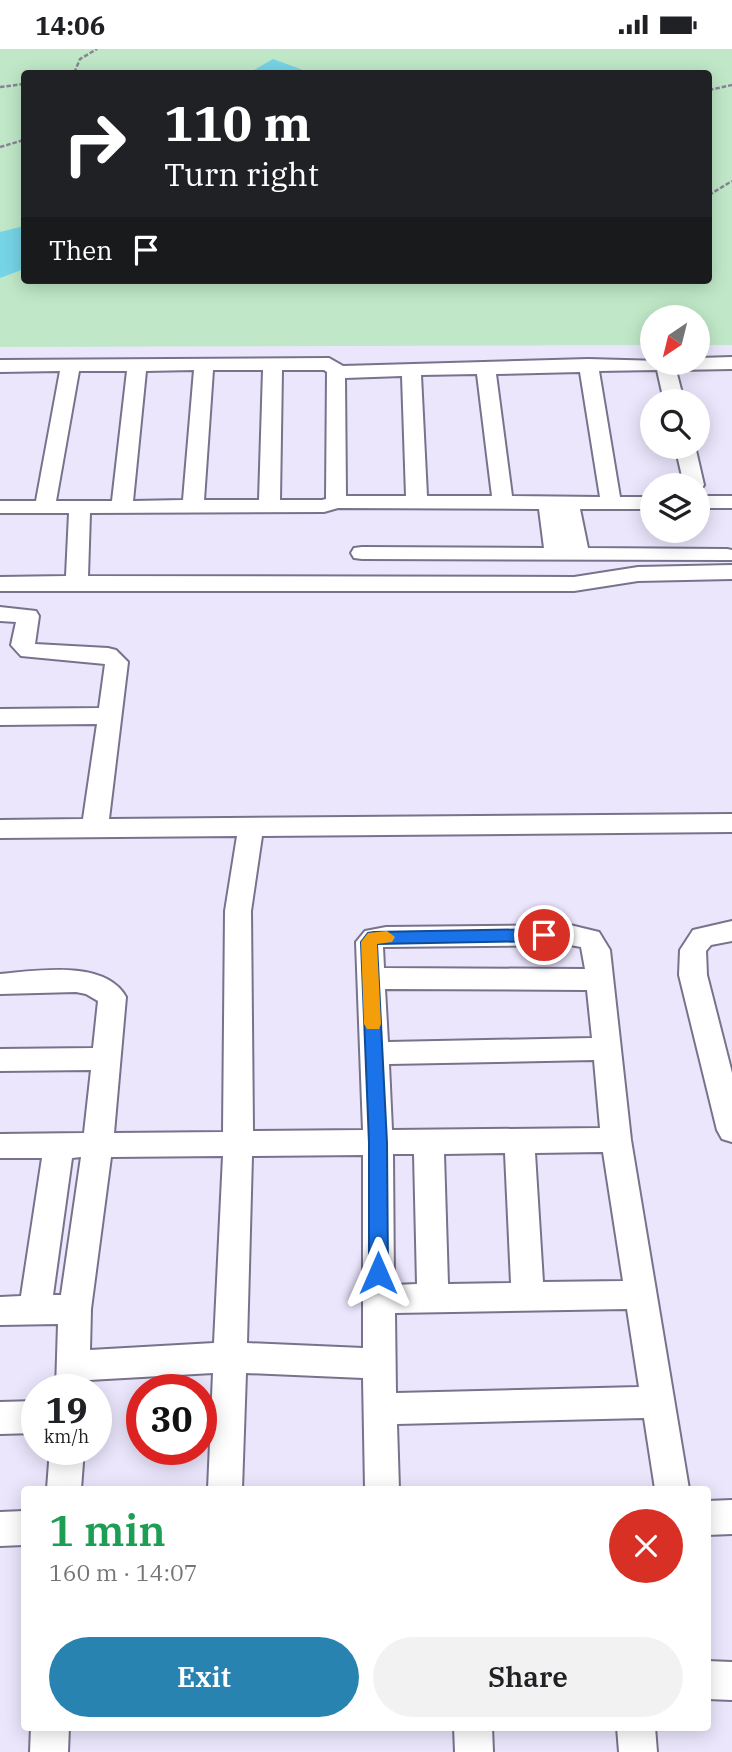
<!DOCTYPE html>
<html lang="en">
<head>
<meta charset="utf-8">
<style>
  :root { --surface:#fff; --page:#f2f2f2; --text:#202124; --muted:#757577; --accent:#2983b1 }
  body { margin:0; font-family:"IBM Plex Serif",serif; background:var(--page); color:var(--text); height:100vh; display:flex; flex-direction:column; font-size:26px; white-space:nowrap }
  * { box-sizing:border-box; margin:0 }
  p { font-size:23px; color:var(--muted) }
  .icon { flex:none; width:38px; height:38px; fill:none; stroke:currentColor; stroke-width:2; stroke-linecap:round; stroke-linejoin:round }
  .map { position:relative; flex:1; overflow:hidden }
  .drawer { position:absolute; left:21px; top:1437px; width:690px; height:245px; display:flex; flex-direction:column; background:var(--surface); border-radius:7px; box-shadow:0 4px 18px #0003 }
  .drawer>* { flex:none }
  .top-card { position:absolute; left:21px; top:21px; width:691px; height:214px; border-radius:7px; box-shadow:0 4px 18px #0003; background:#202124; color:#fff; overflow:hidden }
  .needle { width:46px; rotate:215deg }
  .controls { position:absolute; left:640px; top:256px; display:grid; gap:14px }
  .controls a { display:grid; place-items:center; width:70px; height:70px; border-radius:50%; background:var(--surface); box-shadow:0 4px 18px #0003; font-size:35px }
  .speed { position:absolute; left:21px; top:1325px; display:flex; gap:14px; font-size:35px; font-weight:700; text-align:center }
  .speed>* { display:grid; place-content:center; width:91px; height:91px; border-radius:50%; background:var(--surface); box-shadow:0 4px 18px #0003; line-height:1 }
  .speed small { font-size:18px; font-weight:400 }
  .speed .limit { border:10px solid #d22; background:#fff; color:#111 }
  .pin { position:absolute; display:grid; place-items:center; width:60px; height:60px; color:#fff; margin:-30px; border:4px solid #fff; border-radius:50%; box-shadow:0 2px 7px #0007 }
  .me { position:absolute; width:77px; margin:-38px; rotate:0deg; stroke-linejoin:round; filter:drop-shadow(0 0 5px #0008) }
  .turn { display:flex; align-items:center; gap:24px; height:147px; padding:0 28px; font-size:32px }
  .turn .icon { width:91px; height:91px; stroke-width:2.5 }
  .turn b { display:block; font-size:49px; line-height:60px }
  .then { display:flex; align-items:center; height:66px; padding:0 28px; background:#0003; gap:14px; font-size:26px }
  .round { display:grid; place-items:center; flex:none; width:74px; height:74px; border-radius:37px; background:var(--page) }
  .overview { display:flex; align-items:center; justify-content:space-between; height:119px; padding:0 28px }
  h1 { font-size:42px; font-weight:600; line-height:52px; color:#1e9e55 }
  .button { display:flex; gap:14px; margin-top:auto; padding:14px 28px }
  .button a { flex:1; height:80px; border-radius:42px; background:var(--accent); color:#fff; font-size:28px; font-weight:600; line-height:80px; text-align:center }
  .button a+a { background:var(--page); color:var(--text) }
  .status { display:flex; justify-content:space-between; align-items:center; height:49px; padding:0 35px; background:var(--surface); direction:ltr }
  .status svg { height:19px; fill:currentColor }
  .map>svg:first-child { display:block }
  .green { fill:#c0e8c8; fill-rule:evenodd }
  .water { fill:#76d4e7 }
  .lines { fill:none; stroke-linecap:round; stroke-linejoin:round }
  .minor-casing { stroke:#78728b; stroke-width:4 }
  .path { stroke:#888494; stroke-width:2.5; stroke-dasharray:4.5 2; stroke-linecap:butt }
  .minor { fill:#fff; fill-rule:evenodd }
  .route { fill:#1a73e8; stroke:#114b97; stroke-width:2 }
  .slow { fill:#f59e0b }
</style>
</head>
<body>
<div class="status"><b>14:06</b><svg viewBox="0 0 49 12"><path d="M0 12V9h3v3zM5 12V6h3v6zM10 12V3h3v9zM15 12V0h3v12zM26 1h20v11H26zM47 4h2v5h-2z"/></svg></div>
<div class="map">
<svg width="732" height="1703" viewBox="0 0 732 1703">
  <rect width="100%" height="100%" fill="#ebe6fc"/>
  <path class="green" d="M0,0H732V296H698V268H653V296L0,298ZM24,24H709V231H24Z"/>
  <path class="water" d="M273,10L311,24H249Z
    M24,177V220L0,229V183Z"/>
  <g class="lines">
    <g class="minor-casing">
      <path id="minor" d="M732,308V320L676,321L684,352H664L657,321L599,322L620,448H653V460H580L588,499L727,500L732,501V511L362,510L354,509L351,504L354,499L362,498L544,499L539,460L338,459L324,463L90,464L88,527L574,528L638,518L732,516V530L638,532L574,542H0V528L66,527L69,464H0V452H36L60,322L0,323V311L329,309L343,317L588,310L698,313V309ZM194,321L183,451L133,452L146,322ZM213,321H263L259,451H204ZM282,321H324L327,323L326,450L322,451H280ZM79,322H127L112,452H56ZM580,323L600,448L512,447L496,325ZM477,325L492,447H427L421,326ZM402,327L406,447H346L345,329Z
        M675,397H695L704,436L701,440L698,441V436H684Z
        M698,447H732V459H698Z
        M0,558L36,562L39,567L35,595L108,599L116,601L128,613L109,770L732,765V783L262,787L251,862L253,1082L363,1081L356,893L365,882L386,878L570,876L599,883L610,901L631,1091L689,1440H655L644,1369L397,1375L399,1440H365L363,1329L246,1324L242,1440H208L213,1324L89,1331L88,1340H56L58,1275L0,1276V1248L21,1247L42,1109H0V1085L84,1084L91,1021L0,1022V1000L93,999L98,952L86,945L76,943L0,945V925C36,922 105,910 126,948L114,1084L223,1083L225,862L237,787L0,789V771L83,770L97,675L0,676V660L99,659L105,615L21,607L11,596L16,573L0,572ZM570,896L581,898L585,920L384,919L383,898ZM385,940L587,941L592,989L388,993ZM594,1011L600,1079L392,1081L389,1015ZM603,1103L623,1232L543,1233L535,1104ZM505,1104L511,1234L448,1235L444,1105ZM393,1105H414L417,1235L394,1236ZM363,1106V1299L247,1294L252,1107ZM223,1107L214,1294L90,1301L91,1260L111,1108ZM81,1108L61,1246H53L72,1109ZM627,1260L639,1338L396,1344L395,1264Z
        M732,872V892L711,896L706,902L707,926L732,1024V1093L722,1090L717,1081L679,926L680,901L693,881Z
        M37,1352V1384L0,1385V1353Z
        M50,1400H84L81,1440H47Z
        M732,1451V1485L707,1486V1452Z
        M24,1462V1496L0,1497V1463Z
        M707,1612L732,1613V1651L707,1650Z
        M31,1678H69L68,1703H30Z
        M454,1678H492L493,1703H455Z
        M617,1678H655L657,1703H619Z"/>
    </g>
    <path class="path" d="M67,24L75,22L80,10L97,0
      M0,38L24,35
      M709,41L732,36
      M0,98L24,91
      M709,146L732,132"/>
    <use href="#minor" class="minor"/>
  </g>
  <path class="route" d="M544,880L552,886L544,892L377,895L387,1094L388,1224L385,1230L378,1232L371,1230L369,1224V1094L361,893L368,884L374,883Z"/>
  <path class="slow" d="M387,882L395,888L392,893L377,895L381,975L379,980H367L364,975L361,893L368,884Z"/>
</svg>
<div class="controls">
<a><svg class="needle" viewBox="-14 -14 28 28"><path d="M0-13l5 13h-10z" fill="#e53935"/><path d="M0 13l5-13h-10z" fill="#757577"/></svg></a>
<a><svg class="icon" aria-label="search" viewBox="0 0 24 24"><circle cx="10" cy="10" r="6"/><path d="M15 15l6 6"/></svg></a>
<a><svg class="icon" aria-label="layers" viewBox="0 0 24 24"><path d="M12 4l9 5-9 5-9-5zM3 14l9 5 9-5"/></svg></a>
</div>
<div class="speed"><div>19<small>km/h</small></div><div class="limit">30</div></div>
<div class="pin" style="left:544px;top:886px;background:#d93025"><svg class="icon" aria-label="arrive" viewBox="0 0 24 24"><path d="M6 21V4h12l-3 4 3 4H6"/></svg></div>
<svg class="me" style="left:378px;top:1224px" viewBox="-20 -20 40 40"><path d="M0-17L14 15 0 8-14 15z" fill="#1a73e8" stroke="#fff" stroke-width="4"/></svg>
<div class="top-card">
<div class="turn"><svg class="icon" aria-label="right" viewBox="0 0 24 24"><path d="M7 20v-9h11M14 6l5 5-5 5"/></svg><div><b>110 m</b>Turn right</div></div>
<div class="then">Then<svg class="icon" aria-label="arrive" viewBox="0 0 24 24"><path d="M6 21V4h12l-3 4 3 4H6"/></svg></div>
</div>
<section class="drawer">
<div class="overview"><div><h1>1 min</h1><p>160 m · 14:07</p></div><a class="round" style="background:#d93025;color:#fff"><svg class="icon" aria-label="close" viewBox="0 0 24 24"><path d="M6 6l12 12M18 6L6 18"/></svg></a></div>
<div class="button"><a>Exit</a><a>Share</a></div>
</section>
</div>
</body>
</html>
